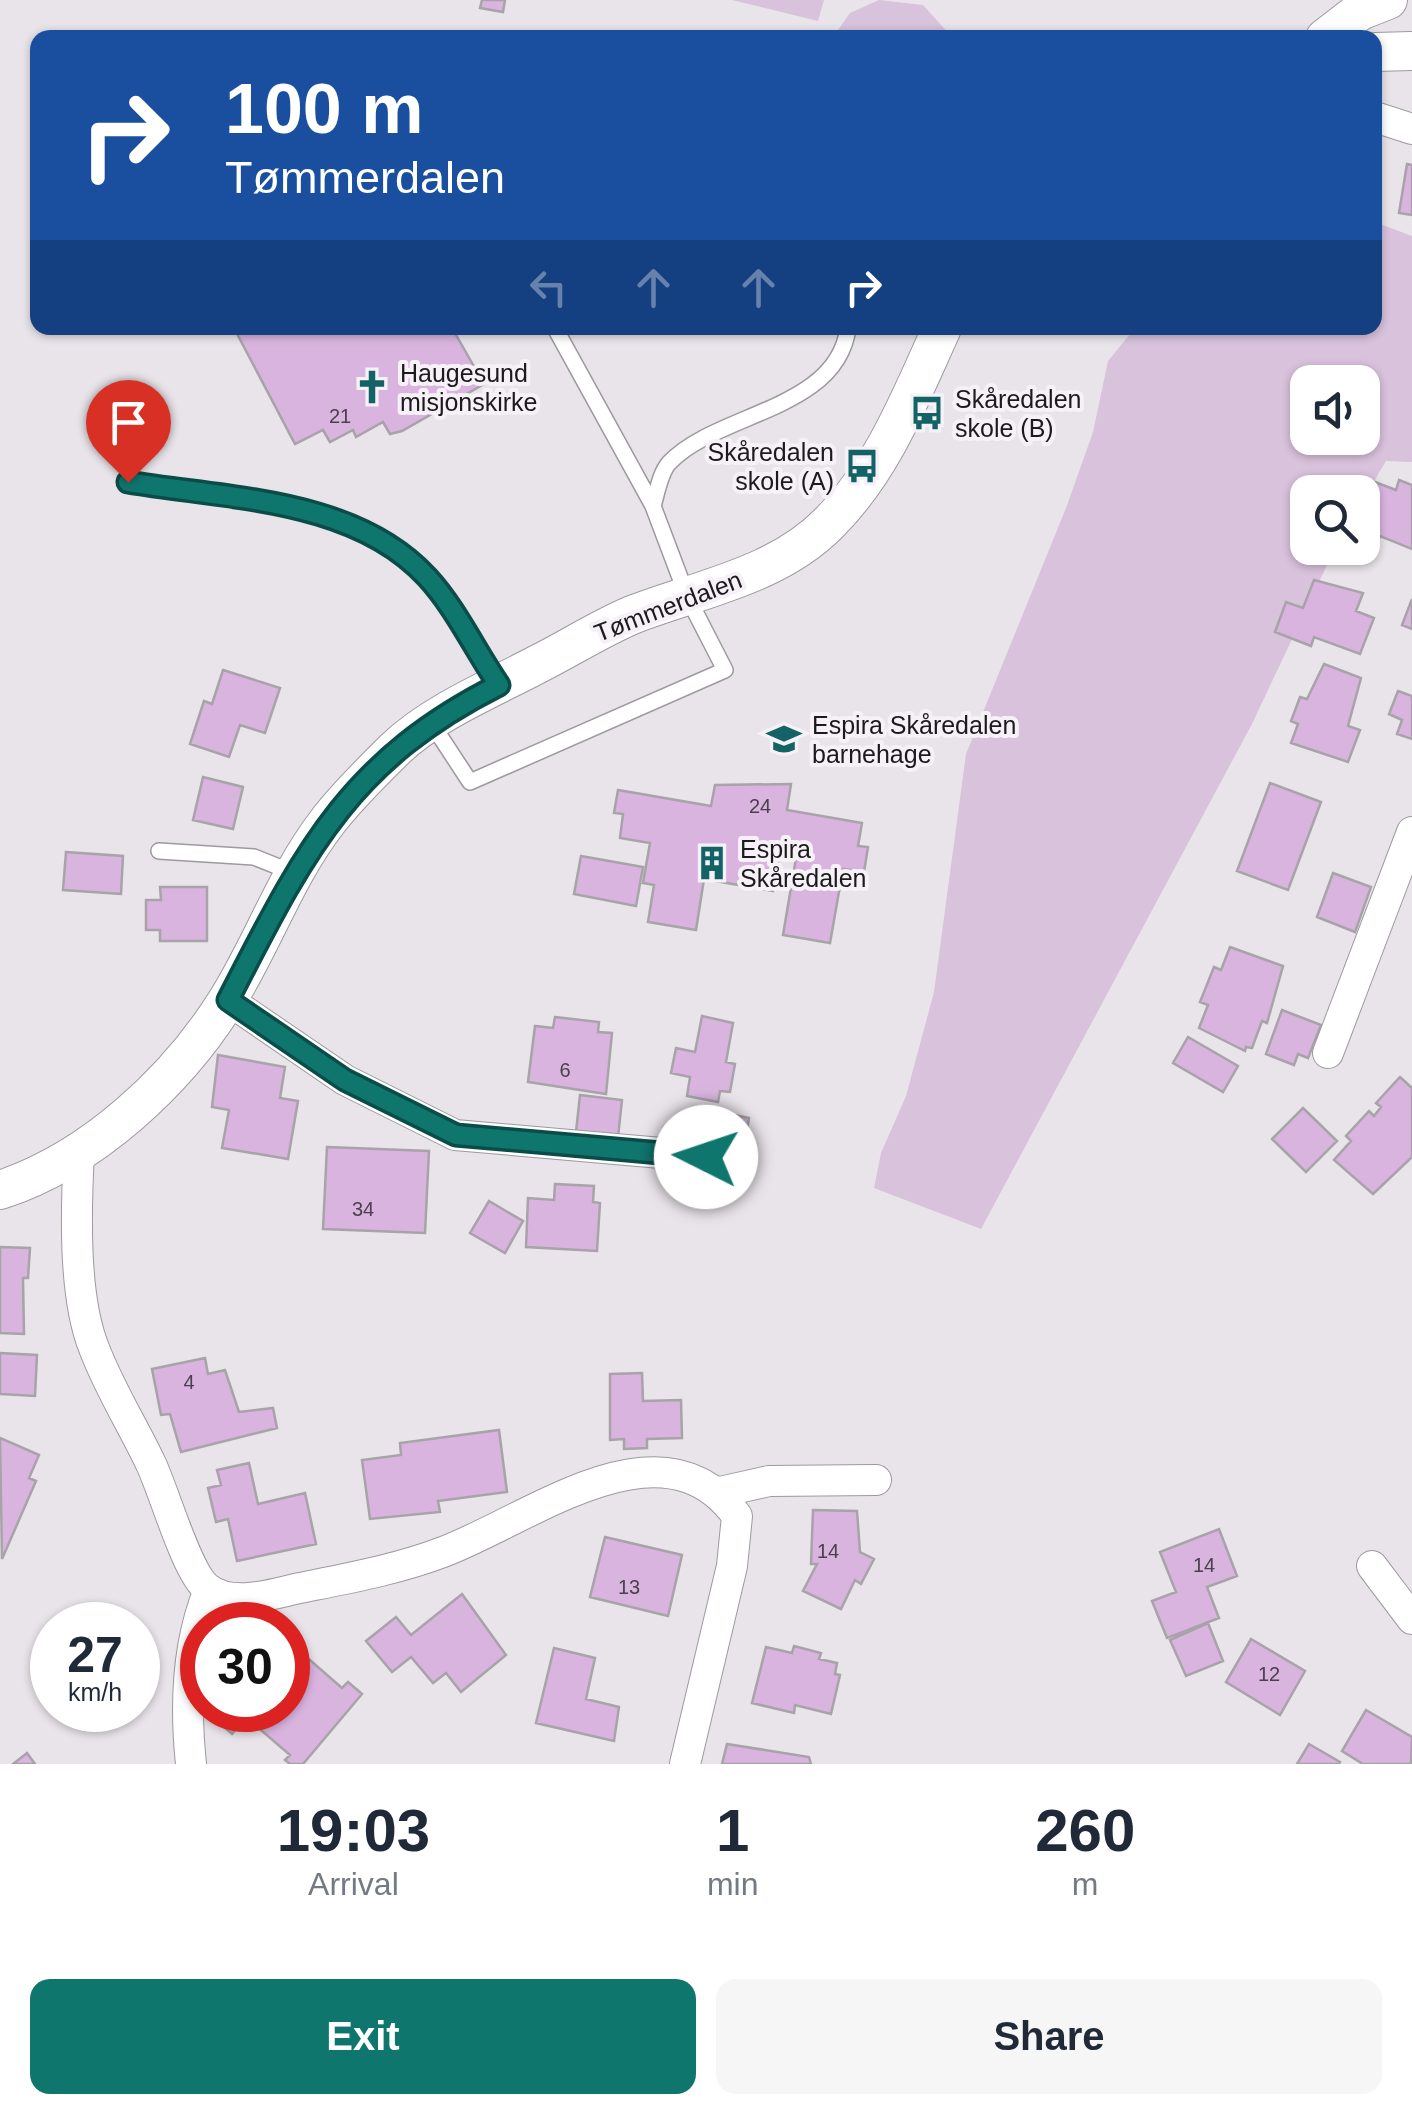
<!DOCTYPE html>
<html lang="en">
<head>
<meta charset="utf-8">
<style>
  :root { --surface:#fff; --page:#f6f6f7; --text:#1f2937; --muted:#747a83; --accent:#0f766e }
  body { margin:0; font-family:Helvetica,sans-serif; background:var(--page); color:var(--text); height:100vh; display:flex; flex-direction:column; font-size:38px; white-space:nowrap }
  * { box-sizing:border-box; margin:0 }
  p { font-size:32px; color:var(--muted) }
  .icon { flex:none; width:55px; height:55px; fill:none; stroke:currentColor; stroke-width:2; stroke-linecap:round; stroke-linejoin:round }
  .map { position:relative; height:1764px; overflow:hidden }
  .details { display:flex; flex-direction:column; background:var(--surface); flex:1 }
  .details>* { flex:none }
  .guide { position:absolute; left:30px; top:30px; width:1352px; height:305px; border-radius:20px; box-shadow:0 2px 8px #0004; background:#1a4fa0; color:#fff; overflow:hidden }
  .controls { position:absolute; left:1290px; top:365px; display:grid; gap:20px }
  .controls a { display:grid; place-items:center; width:90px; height:90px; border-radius:20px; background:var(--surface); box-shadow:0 2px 8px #0004; font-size:50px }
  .speed { position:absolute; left:30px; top:1602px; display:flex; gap:20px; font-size:50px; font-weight:700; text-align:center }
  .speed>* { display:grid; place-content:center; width:130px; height:130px; border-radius:50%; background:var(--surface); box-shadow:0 2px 8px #0004; line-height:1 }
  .speed small { font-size:25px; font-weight:400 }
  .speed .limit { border:15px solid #d22; background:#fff; color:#111 }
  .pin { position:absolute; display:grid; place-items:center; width:85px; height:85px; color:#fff; margin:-102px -42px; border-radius:50% 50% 50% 0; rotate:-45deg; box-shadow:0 0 10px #0007 }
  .pin .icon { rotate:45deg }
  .me { position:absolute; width:110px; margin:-55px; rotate:274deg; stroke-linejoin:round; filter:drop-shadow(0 0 8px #0008) }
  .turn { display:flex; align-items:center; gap:35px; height:210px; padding:0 30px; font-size:45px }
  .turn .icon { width:130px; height:130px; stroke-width:2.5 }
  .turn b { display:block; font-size:70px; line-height:85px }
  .lanes { display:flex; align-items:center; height:95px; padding:0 30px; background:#0003; justify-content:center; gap:50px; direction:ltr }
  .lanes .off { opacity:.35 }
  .eta { display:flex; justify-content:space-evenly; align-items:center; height:170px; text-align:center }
  .eta b { font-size:60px; font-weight:700; line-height:70px }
  .button { display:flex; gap:20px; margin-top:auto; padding:20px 30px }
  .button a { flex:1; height:115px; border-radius:20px; background:var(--accent); color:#fff; font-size:40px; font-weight:700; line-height:115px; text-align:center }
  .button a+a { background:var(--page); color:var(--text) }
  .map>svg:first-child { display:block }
  .green { fill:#d9c2dc; fill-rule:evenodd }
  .building { fill:#d9b4df; stroke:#a7a3a8; stroke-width:2.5 }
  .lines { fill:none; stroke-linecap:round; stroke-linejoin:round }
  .service-casing { stroke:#9d999e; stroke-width:18 }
  .minor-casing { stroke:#9d999e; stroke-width:32 }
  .tertiary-casing { stroke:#9d999e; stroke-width:40 }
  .service { stroke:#fff; stroke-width:15 }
  .minor { stroke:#fff; stroke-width:30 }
  .tertiary { stroke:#fff; stroke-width:38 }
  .route-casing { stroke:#0a4d48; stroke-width:25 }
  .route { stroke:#0f766e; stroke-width:18 }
  .labels { text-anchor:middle; stroke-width:8; stroke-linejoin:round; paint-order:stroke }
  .number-label { font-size:20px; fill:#4b404d }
  .poi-label { font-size:25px; fill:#1c1a1c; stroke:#f6f1f7; text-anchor:start }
  .street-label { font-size:25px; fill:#1c1a1c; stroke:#f6f1f7 }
</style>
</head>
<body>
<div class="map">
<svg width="1412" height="1764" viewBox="0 0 1412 1764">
  <rect width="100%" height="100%" fill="#e9e4e9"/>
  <path class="green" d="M732,0H824L818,21Z
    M879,0L923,5L952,37H833L850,13Z
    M1375,222L1412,236V462L1386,461L1363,500L1362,492H1308V548H1335L1252,724L981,1229L874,1188L881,1153L906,1096L934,992L966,754L1066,508L1093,432L1108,361L1135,328H1375ZM1308,382H1362V438H1308Z"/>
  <path class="building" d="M482,0H505L503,12L480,8Z
    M1407,164L1412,165V215L1399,213Z
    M234,328H452L484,384L402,431L390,434L383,422L356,437L353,430L330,442L323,430L295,444Z
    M1359,476L1396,490L1399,480L1412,485V549L1380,536L1375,546L1362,541V492H1353Z
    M1314,580L1363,593L1356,611L1374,618L1360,654L1314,637L1311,646L1275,632L1286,602L1303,608Z
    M1412,599V629L1402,625Z
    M1324,664L1361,678L1348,726L1360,730L1348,762L1291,743L1298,724L1291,721L1300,697L1307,699Z
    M223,670L280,688L265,733L240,725L229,757L190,744L204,701L212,704Z
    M1398,691L1412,696V739L1397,734L1402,720L1389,714Z
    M203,777L243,787L233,829L193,820Z
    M1270,783L1321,802L1288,890L1237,871Z
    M791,784L787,810L862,823L858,846L868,847L864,872L843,869L830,943L783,935L796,858L779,856L773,891L704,879L696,930L648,922L654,885L643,883L650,843L620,838L623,814L614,813L618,790L711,806L715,785Z
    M66,852L123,856L121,894L63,890Z
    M581,856L643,867L636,906L574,894Z
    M1333,873L1371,887L1355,932L1317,917Z
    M160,887H207V941H160V930H146V900H161Z
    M1230,947L1283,966L1267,1023L1262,1021L1252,1048L1246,1047L1245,1051L1199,1028L1208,1005L1200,1002L1214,967L1221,970Z
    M1282,1010L1321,1025L1308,1058L1298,1054L1294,1065L1266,1054Z
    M702,1016L733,1023L726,1062L735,1064L730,1092L720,1091L718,1102L687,1096L690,1077L671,1073L676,1048L695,1052Z
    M555,1017L599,1022L598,1032L612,1033L606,1094L528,1082L535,1026L553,1028Z
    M1188,1037L1238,1066L1223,1092L1173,1063Z
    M218,1055L285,1067L280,1098L298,1101L288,1159L222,1148L229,1110L212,1107Z
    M1400,1077L1412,1088V1157L1373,1194L1334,1160L1351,1141L1346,1136L1369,1111L1374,1116L1381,1107L1376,1103Z
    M580,1095L622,1100L618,1137L576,1132Z
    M1303,1108L1337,1141L1306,1172L1272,1139Z
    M724,1113L749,1118L744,1147L713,1141L716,1122L722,1124Z
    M327,1147L429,1151L425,1233L323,1229Z
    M555,1184L594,1186L593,1202L600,1203L597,1251L526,1247L528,1198L554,1200Z
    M489,1201L523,1221L505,1253L470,1233Z
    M0,1247L30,1248L28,1278H23L24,1334L0,1333Z
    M0,1353L37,1355L35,1396L0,1394Z
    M205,1358L208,1374L225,1370L239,1412L273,1408L277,1428L181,1452L170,1414L161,1415L152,1369Z
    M642,1373L643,1401L681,1400L682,1438L647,1439V1448L624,1449V1439L610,1440V1374Z
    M499,1430L507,1492L438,1501L440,1512L370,1519L362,1460L401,1455L400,1443Z
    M0,1438L39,1455L29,1478L36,1481L2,1559Z
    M249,1463L258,1504L305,1493L316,1544L237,1561L228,1519L216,1522L208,1488L221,1485L217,1470Z
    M813,1510L857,1511L860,1552L874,1559L861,1584L855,1580L841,1609L803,1591L817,1564H811Z
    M1219,1529L1237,1576L1207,1587L1219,1618L1167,1638L1152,1601L1176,1592L1160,1552Z
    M605,1537L682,1555L668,1616L590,1597Z
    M462,1594L506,1655L461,1692L446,1673L433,1683L411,1657L392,1672L366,1641L396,1617L411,1635Z
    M1208,1623L1223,1661L1186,1676L1170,1640Z
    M1251,1639L1305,1671L1280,1715L1226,1682Z
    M794,1646L821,1653L819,1659L837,1663L835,1674L840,1675L831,1714L795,1705L794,1713L752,1703L766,1647L792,1653Z
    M554,1648L595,1658L586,1699L619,1707L614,1741L536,1723Z
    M303,1654L342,1688L348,1682L362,1694L303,1764H290L285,1760L290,1755L247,1718L254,1710H288V1671Z
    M215,1710H253L232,1734L211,1715Z
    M1366,1710L1412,1737L1411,1764H1363L1342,1751Z
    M727,1744L809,1757L811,1764H722Z
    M1309,1744L1340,1762L1339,1764H1297Z
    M27,1753L35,1764H13Z"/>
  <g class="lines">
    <g class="service-casing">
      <path id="service" d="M127,482C228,499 354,499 427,577C455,607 475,650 499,685
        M653,506C657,493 660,473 669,463C717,412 837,411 848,328
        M432,724L470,782L725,670L687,596L653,506L555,328
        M159,851L254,857L294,873"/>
    </g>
    <g class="minor-casing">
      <path id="minor" d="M1375,117L1412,129
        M228,1000L345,1080L455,1135L707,1157
        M1328,1053L1412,832
        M79,1152C76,1208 73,1296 94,1348C109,1388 133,1426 151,1464C164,1491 187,1573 207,1588C231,1607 269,1595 295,1589C344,1579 396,1570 443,1552C529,1520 663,1413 737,1516L732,1566L685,1764
        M720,1492L769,1481L876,1480
        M1372,1566L1412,1619
        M191,1764C185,1707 187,1644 209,1590"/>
    </g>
    <g class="tertiary-casing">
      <path id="tertiary" d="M1325,38L1360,11L1388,0
        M1375,52L1412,51
        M0,1190C92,1160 177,1081 228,999C264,941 286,875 328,821C347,796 373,771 395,749C434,712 491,689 538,664C570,648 599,629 632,615C699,589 777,576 829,523C883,469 911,396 942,328"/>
    </g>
    <use href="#service" class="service"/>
    <use href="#minor" class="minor"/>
    <use href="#tertiary" class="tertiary"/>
  </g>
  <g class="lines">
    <g class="route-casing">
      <path id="route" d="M128,482C228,499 354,498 427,577C455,607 475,650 499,685C346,762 303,855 228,1000L345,1080L456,1135L706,1157"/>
    </g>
    <use href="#route" class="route"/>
  </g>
  <defs>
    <g id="church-bare" transform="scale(2.7)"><path d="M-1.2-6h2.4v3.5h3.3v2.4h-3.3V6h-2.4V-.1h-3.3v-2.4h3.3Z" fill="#126266" stroke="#f6f1f7" stroke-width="2.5" paint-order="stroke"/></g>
    <g id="bus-bare" transform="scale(2.7)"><path d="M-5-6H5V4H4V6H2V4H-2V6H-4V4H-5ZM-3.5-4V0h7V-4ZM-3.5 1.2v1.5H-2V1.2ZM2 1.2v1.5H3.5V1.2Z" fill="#126266" stroke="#f6f1f7" stroke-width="2.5" paint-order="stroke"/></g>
    <g id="school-bare" transform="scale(2.7)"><path d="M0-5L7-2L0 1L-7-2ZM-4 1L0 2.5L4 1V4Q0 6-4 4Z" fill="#126266" stroke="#f6f1f7" stroke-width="2.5" paint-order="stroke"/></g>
    <g id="building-bare" transform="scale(2.7)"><path d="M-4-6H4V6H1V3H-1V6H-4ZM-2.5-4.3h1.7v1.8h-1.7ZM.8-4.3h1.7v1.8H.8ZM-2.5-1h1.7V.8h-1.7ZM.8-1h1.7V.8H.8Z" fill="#126266" stroke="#f6f1f7" stroke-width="2.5" paint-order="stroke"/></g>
  </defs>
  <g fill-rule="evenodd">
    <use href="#church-bare" x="372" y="387"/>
    <use href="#bus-bare" x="927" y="413"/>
    <use href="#bus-bare" x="862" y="466"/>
    <use href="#school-bare" x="784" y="739"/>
    <use href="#building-bare" x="712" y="863"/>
  </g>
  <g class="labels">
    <g class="number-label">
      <text x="340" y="423">21</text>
      <text x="760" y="813">24</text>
      <text x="565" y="1077">6</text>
      <text x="363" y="1216">34</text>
      <text x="189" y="1389">4</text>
      <text x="828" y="1558">14</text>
      <text x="1204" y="1572">14</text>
      <text x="629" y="1594">13</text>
      <text x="1269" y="1681">12</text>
    </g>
    <g class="poi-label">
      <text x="400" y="382">Haugesund<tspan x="400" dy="29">misjonskirke</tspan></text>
      <text x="955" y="408">Skåredalen<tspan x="955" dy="29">skole (B)</tspan></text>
      <text x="834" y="461" text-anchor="end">Skåredalen<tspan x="834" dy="29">skole (A)</tspan></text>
      <text x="812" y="734">Espira Skåredalen<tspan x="812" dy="29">barnehage</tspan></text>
      <text x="740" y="858">Espira<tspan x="740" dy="29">Skåredalen</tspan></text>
    </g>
    <g class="street-label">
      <text transform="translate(668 606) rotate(-21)" y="9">Tømmerdalen</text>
    </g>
  </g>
</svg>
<div class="controls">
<a><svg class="icon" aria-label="sound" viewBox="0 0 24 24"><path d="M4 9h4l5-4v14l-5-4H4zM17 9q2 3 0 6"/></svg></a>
<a><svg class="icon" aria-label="search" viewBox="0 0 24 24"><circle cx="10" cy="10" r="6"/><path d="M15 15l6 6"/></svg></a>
</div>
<div class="speed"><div>27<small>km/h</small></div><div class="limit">30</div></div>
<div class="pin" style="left:128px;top:482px;background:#d93025"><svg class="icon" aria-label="arrive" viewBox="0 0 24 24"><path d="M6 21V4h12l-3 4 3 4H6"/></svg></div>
<svg class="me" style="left:706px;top:1157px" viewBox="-20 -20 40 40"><circle r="19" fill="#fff"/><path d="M0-13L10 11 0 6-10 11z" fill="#0f766e"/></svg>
<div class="guide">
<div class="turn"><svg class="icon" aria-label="right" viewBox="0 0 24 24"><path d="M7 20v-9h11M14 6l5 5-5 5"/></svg><div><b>100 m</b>Tømmerdalen</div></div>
<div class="lanes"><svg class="icon off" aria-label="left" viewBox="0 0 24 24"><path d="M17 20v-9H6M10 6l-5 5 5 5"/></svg><svg class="icon off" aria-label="ahead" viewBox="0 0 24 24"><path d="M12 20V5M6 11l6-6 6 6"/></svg><svg class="icon off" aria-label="ahead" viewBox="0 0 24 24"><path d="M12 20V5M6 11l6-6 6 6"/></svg><svg class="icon" aria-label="right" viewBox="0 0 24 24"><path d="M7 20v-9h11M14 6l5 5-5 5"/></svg></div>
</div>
</div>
<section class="details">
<div class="eta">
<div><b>19:03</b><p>Arrival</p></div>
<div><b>1</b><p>min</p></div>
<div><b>260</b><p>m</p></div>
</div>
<div class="button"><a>Exit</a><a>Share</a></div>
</section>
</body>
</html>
